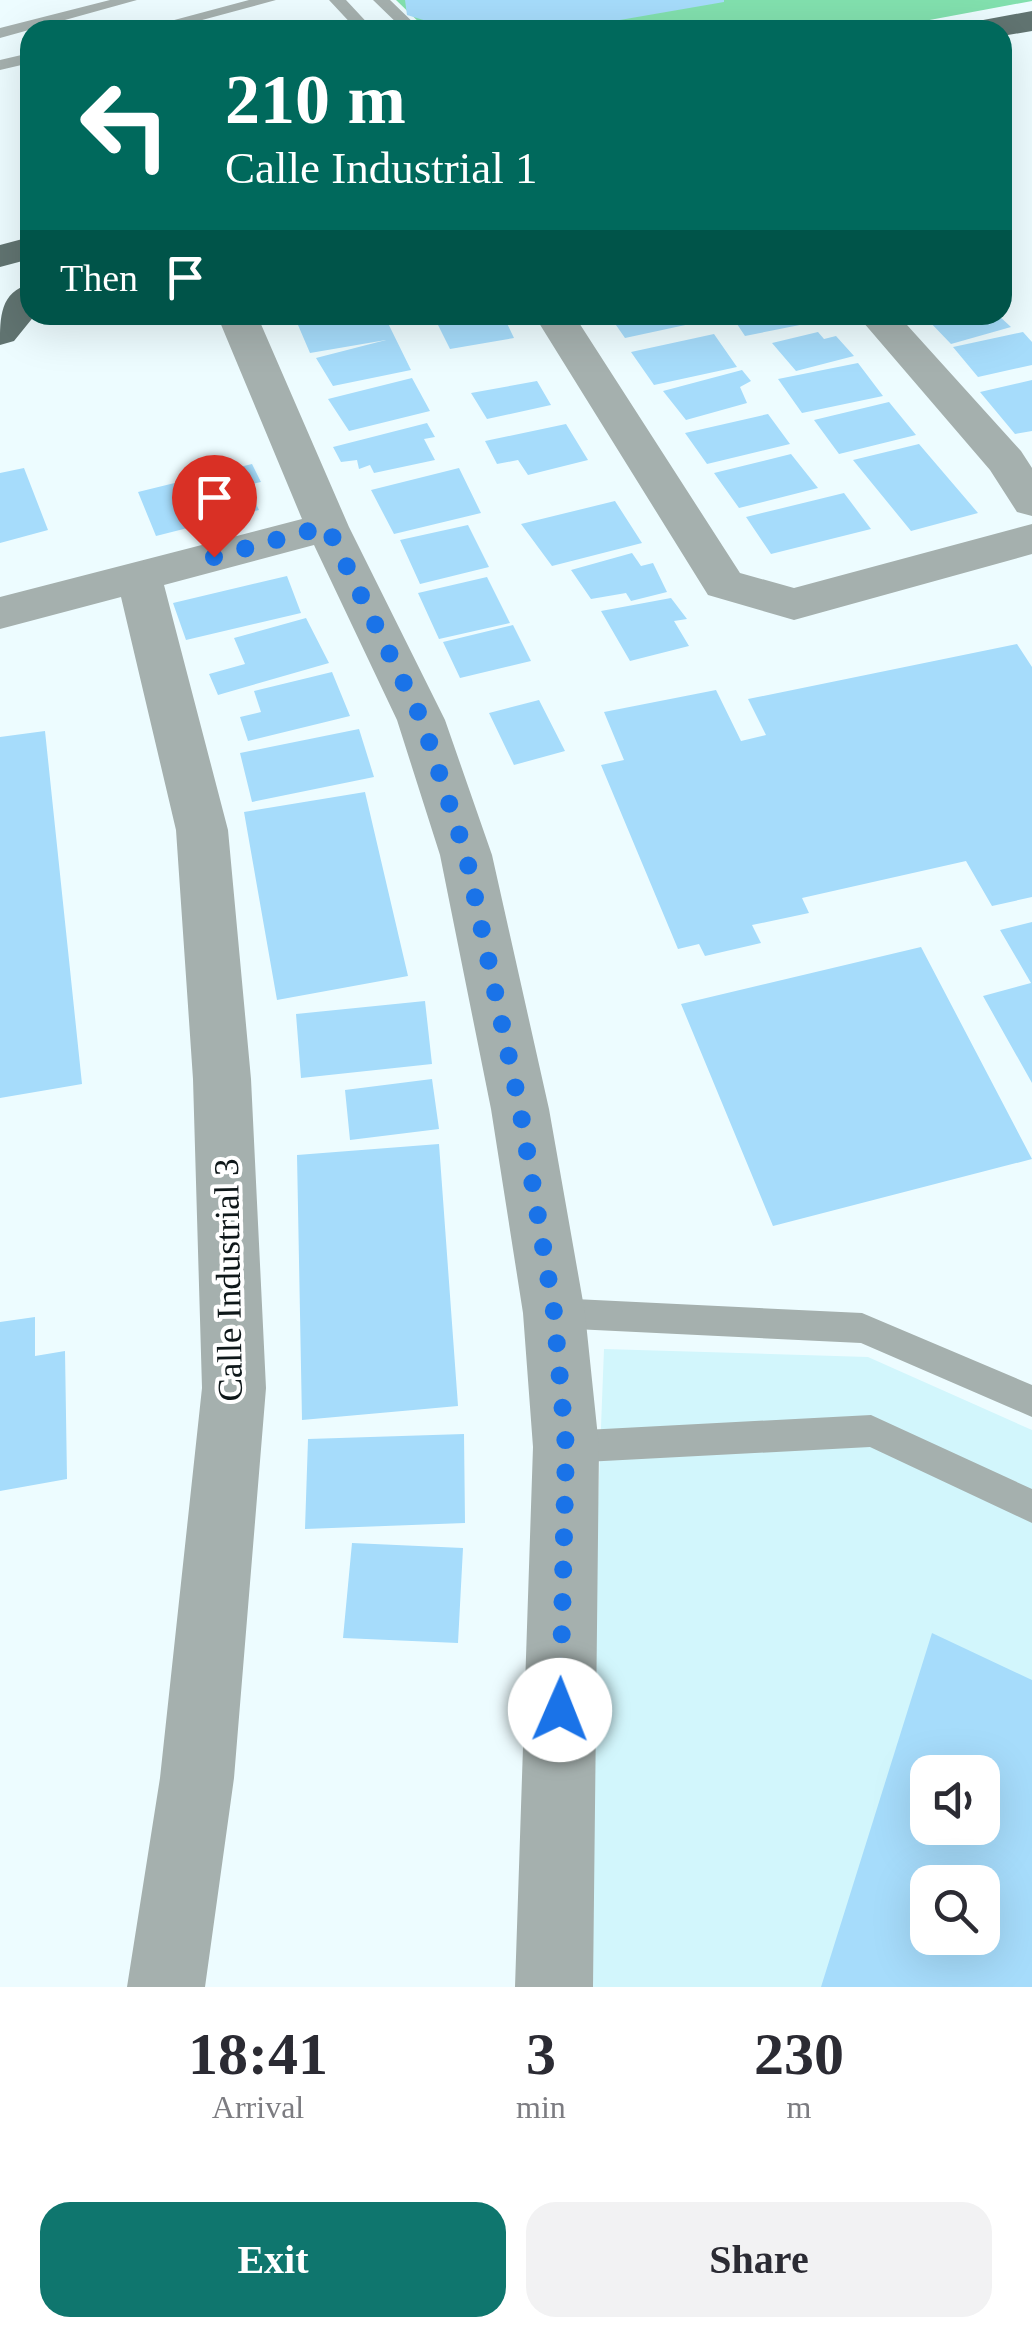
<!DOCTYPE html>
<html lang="en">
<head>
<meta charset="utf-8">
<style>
  :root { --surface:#fff; --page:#f2f2f3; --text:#2b2b33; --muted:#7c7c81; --accent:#0f766e }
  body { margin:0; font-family:"Times New Roman",serif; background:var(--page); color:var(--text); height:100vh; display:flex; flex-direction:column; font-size:38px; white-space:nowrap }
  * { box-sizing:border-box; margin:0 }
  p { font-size:32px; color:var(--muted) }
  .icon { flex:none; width:55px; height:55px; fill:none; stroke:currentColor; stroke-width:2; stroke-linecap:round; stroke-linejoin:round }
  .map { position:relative; height:1987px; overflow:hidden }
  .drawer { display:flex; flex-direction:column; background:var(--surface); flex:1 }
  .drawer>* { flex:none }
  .banner { position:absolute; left:20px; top:20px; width:992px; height:305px; border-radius:30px; box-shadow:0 10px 40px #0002; background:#00695c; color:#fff; overflow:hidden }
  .controls { position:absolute; left:910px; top:1755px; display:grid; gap:20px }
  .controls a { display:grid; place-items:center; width:90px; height:90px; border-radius:20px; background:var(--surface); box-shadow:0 10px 40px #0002; font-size:50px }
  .pin { position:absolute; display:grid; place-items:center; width:85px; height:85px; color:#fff; margin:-102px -42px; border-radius:50% 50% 50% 0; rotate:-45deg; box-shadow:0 0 10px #0007 }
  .pin .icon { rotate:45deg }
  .me { position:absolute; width:110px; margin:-55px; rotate:1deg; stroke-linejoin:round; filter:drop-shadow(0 0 8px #0008) }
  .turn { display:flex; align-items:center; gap:35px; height:210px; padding:0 40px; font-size:45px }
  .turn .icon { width:130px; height:130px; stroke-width:2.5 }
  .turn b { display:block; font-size:70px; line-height:85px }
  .then { display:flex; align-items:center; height:95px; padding:0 40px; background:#0003; gap:20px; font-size:38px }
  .eta { display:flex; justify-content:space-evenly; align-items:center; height:170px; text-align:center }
  .eta b { font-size:60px; font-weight:600; line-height:70px }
  .cta { display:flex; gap:20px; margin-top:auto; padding:20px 40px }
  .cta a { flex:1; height:115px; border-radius:30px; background:var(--accent); color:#fff; font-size:40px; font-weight:600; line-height:115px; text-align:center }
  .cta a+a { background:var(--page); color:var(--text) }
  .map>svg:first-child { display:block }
  .built { fill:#d2f6fc; fill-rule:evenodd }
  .green { fill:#82e0ae }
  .building { fill:#a6dcfb; fill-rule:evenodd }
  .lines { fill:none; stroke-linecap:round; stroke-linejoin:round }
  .lane { fill:#a5b0ae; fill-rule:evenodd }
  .street { fill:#a5b0ae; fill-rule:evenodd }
  .primary { fill:#617471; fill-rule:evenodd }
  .route { stroke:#1a73e8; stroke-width:18; stroke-dasharray:0 32.4 }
  .labels { text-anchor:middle; stroke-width:8; stroke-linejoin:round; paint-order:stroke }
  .street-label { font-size:35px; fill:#0e1719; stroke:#fff }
</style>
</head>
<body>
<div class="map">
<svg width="1032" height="1987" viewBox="0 0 1032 1987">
  <rect width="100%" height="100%" fill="#edfcff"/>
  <path class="built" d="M604,1349L868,1357L1032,1430V1987H588L589,1738ZM928,1772H982V1828H928ZM928,1882H982V1938H928Z"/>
  <path class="green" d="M396,0H1032V1L876,30H427Z"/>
  <path class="building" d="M405,0H724V2L562,30H456L407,15Z
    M345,315H384L411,370L333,386L316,358L386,340L310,353L298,325Z
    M452,315H503L514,338L450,349L435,319Z
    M609,315H699L704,321L625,338Z
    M731,315H816L820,321L745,336Z
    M939,315H998L1011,327L951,344L926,318Z
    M818,332L824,339L836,336L854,356L796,371L772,343Z
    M1023,332L1032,342V365L978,377L953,347Z
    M714,334L737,367L654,385L631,352Z
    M858,363L883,396L802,413L778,379Z
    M742,370L751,381L740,387L747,403L686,420L663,391Z
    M412,378L430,411L349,431L328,399Z
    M1032,380V431L1015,434L980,392Z
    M537,381L551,405L487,419L471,393Z
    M889,402L916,435L839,454L814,420Z
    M768,414L790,444L707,464L685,433Z
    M427,423L435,437L424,439L435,460L374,473L370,465L359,469L357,460L341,462L333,447Z
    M566,424L588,460L528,475L518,460L497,464L485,441Z
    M919,444L978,513L911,531L853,460Z
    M791,454L818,488L739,508L714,473Z
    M252,464L261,482L247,485L259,510L156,536L138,492Z
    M24,468L48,530L0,543V473Z
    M459,468L481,513L394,534L371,490Z
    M844,493L871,529L771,554L746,517Z
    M615,501L642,543L552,566L521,524Z
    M468,525L489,567L420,584L400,540Z
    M632,553L641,566L653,563L667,592L631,601L626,593L591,599L571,570Z
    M287,576L301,613L186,640L173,603Z
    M487,577L510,623L439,639L418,593Z
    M671,598L687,619L674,621L689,646L630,661L601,611Z
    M306,618L329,663L218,695L209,674L245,664L234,638Z
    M513,625L531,661L460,678L443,642Z
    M1017,644L1032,667V897L992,906L966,861L802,898L809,913L752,925L761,943L705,956L699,944L678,949L601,765L624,760L604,712L716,690L741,741L766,735L748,699Z
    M332,672L350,716L248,741L240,717L261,712L254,691Z
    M539,700L565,751L514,765L489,713Z
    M359,729L374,777L252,802L240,753Z
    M45,731L82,1084L0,1098V737Z
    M365,792L408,976L277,1000L244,812Z
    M1032,922V1083L983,996L1031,983L1000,930Z
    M921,947L1032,1159L773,1226L681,1004Z
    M425,1001L432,1064L301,1078L296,1014Z
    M432,1079L439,1129L350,1140L345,1090Z
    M439,1144L458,1406L302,1420L297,1155Z
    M35,1317V1356L65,1351L67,1479L0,1491V1322Z
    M464,1434L465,1523L305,1529L308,1439Z
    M352,1543L463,1548L458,1643L343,1638Z
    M932,1633L1032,1680V1987H821ZM928,1772H982V1828H928ZM928,1882H982V1938H928Z"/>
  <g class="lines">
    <path class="lane" d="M110,0H137L0,38V28Z
      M249,0H276L165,30H137Z
      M329,0H346L374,30H357Z
      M373,0H390L421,30H404Z
      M30,53V63L0,70V60Z
      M554,1298L862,1313L1032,1385V1417L861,1343L554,1328L543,1323L538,1313L543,1303Z
      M871,1415L1032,1489V1523L870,1447L566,1463L554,1458L550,1447L554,1436L566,1431Z"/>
    <path class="street" d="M217,315H257L349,527L445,720L492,855L549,1109L585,1313L599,1447L593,1987H515L533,1447L523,1313L491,1109L440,855L397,720L314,545L164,585L228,830L251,1079L266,1388L234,1778L205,1987H127L160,1778L202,1388L193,1079L176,830L121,597L0,629V597L302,519Z
      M534,315H574L740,573L794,588L1032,524V554L794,620L708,595Z
      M857,315H898L1021,451L1032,468V516L1017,512L990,470Z"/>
    <path class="primary" d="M1032,11V31L1002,36V30H962L967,23Z
      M30,237V259L0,267V245Z
      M30,284V315H35L14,341L0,345C0,317 0,292 30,284Z"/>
  </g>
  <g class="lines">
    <path class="route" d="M214,557L327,526L422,720L466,855L520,1109L554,1312L566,1447L560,1710"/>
  </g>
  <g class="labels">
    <g class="street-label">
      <text transform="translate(228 1280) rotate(-91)" y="12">Calle Industrial 3</text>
    </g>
  </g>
</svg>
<div class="controls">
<a><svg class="icon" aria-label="sound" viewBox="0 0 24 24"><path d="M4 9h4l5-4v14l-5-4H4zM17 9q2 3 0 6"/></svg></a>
<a><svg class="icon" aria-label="search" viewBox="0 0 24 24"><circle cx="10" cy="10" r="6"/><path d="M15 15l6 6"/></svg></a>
</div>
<div class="pin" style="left:214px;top:557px;background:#d93025"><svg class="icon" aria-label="arrive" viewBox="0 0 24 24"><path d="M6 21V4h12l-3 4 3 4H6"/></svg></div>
<svg class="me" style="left:560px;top:1710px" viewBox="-20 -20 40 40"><circle r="19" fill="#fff"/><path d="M0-13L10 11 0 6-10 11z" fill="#1a73e8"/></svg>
<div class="banner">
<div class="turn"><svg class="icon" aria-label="left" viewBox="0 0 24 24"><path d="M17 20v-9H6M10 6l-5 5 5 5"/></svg><div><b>210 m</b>Calle Industrial 1</div></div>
<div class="then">Then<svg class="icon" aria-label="arrive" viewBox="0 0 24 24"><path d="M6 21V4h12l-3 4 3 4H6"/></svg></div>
</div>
</div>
<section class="drawer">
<div class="eta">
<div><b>18:41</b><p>Arrival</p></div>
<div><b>3</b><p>min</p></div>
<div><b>230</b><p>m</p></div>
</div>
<div class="cta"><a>Exit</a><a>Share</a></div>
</section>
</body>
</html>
